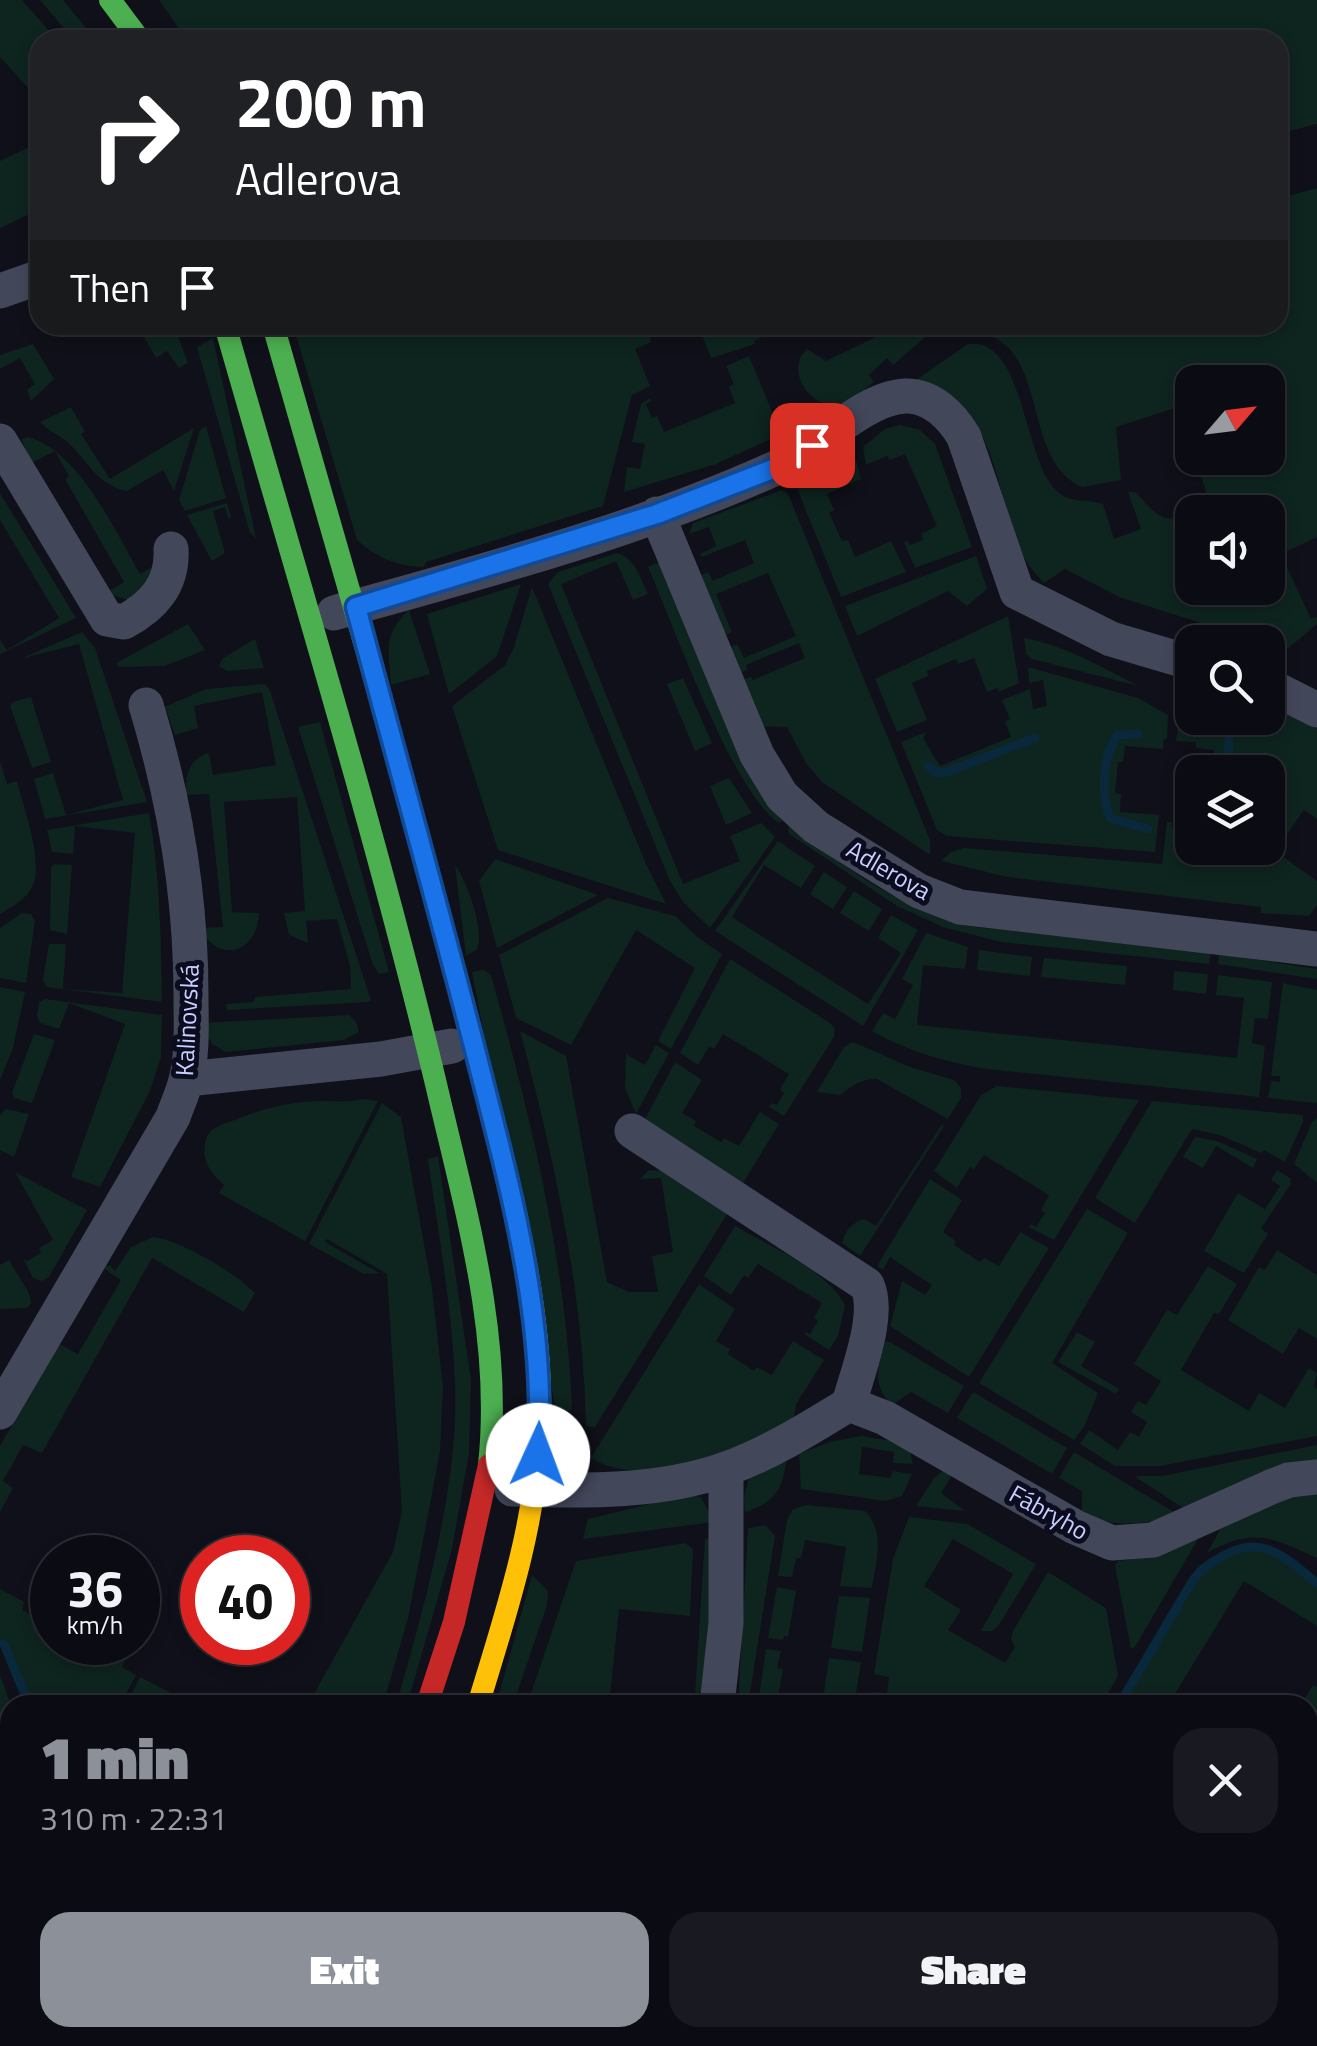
<!DOCTYPE html>
<html lang="en">
<head>
<meta charset="utf-8">
<style>
  :root { --surface:#0b0c13; --page:#191a21; --text:#f1f3f6; --muted:#9a9ba0; --line:#2b2c33; --accent:#8c9099 }
  body { margin:0; font-family:"Titillium Web",sans-serif; background:var(--page); color:var(--text); height:100vh; display:flex; flex-direction:column; font-size:38px; white-space:nowrap }
  * { box-sizing:border-box; margin:0 }
  p { font-size:32px; color:var(--muted) }
  .icon { flex:none; width:55px; height:55px; fill:none; stroke:currentColor; stroke-width:2; stroke-linecap:round; stroke-linejoin:round }
  .map { position:relative; flex:1; overflow:hidden }
  .details { position:absolute; left:0px; top:1695px; width:1318px; height:352px; display:flex; flex-direction:column; background:var(--surface); border-radius:30px 30px 0 0; box-shadow:0 5px 15px #0003,0 0 0 2px var(--line) }
  .details>* { flex:none }
  .banner { position:absolute; left:30px; top:30px; width:1258px; height:305px; border-radius:30px; box-shadow:0 5px 15px #0003,0 0 0 2px var(--line); background:#202124; color:#fff; overflow:hidden }
  .needle { width:65px; rotate:62deg }
  .tools { position:absolute; left:1175px; top:365px; display:grid; gap:20px }
  .tools a { display:grid; place-items:center; width:110px; height:110px; border-radius:20px; background:var(--surface); box-shadow:0 5px 15px #0003,0 0 0 2px var(--line); font-size:50px }
  .speed { position:absolute; left:30px; top:1535px; display:flex; gap:20px; font-size:50px; font-weight:700; text-align:center }
  .speed>* { display:grid; place-content:center; width:130px; height:130px; border-radius:50%; background:var(--surface); box-shadow:0 5px 15px #0003,0 0 0 2px var(--line); line-height:1 }
  .speed small { font-size:25px; font-weight:400 }
  .speed .limit { border:15px solid #d22; background:#fff; color:#111 }
  .pin { position:absolute; display:grid; place-items:center; width:85px; height:85px; color:#fff; margin:-42px; border-radius:20px; box-shadow:0 5px 15px #0006 }
  .me { position:absolute; width:110px; margin:-55px; rotate:2deg; stroke-linejoin:round; filter:drop-shadow(0 0 8px #0008) }
  .turn { display:flex; align-items:center; gap:35px; height:210px; padding:0 40px; font-size:45px }
  .turn .icon { width:130px; height:130px; stroke-width:2.5 }
  .turn b { display:block; font-size:70px; line-height:85px }
  .then { display:flex; align-items:center; height:95px; padding:0 40px; background:#0003; gap:20px; font-size:38px }
  .round { display:grid; place-items:center; flex:none; width:105px; height:105px; border-radius:30px; background:var(--page) }
  .summary { display:flex; align-items:center; justify-content:space-between; height:170px; padding:0 40px }
  h1 { font-size:60px; font-weight:800; line-height:75px; color:var(--accent) }
  .cta { display:flex; gap:20px; margin-top:auto; padding:20px 40px }
  .cta a { flex:1; height:115px; border-radius:30px; background:var(--accent); color:#fff; font-size:40px; font-weight:800; line-height:115px; text-align:center }
  .cta a+a { background:var(--page); color:var(--text) }
  .map>svg:first-child { display:block }
  .green { fill:#0e241f }
  .lines { fill:none; stroke-linecap:round; stroke-linejoin:round }
  .stream { stroke:#0a283b; stroke-width:9 }
  .street { stroke:#43475a; stroke-width:35 }
  .fast { stroke:#4caf50; stroke-width:22 }
  .slow { stroke:#ffc107; stroke-width:22 }
  .jam { stroke:#c62828; stroke-width:22 }
  .route-casing { stroke:#114b97; stroke-width:25 }
  .route { stroke:#1a73e8; stroke-width:18 }
  .labels { text-anchor:middle; stroke-width:10; stroke-linejoin:round; paint-order:stroke }
  .street-label { font-size:25px; fill:#c7ceff; stroke:#0b0c1d }
</style>
</head>
<body>
<div class="map">
<svg width="1317" height="2046" viewBox="0 0 1317 2046">
  <rect width="100%" height="100%" fill="#0f1019"/>
  <path class="green" d="M0,0H22L57,40H40V101L0,57Z
    M40,0H63L96,40H74Z
    M159,0H1317V124L1278,134V40H187Z
    M40,142V209L0,228V161Z
    M1317,188V537L1281,554L1311,619L1317,617V624L1286,650L1119,597L1065,569L1044,583C1035,573 1026,563 1020,551C1014,540 1011,526 1008,514C990,452 983,400 913,382L968,344C1026,336 1022,463 1059,493C1071,503 1088,499 1103,504L1114,539L1141,529L1128,492H1135C1158,515 1159,524 1192,515V588H1268V512H1202L1211,509L1196,458H1268V382H1192V446L1181,406L1116,427L1121,480L1082,487C1031,465 1043,386 1009,348C1001,340 991,336 982,331L991,325H1278V199Z
    M137,325H174L188,363L179,368L167,351L156,358Z
    M293,325H693L681,330L678,325L650,337L651,342L635,349L650,386L632,395L603,506L426,562L424,567C397,566 377,558 357,540Z
    M698,325H788L754,341L755,344L711,358Z
    M901,325H939L893,365L887,358L869,375L874,382C864,390 852,404 839,405C810,409 784,370 807,349L826,361Z
    M213,338L256,538L250,533L197,347Z
    M33,344L54,379L31,401L27,390L35,384L20,358L0,369V355Z
    M749,356L776,421L777,436L716,464L624,492L627,467L640,469L645,444L632,442L641,404L650,398L651,401L646,404L652,418L657,416L664,432L735,403L729,387L734,384L726,366Z
    M71,407L85,432L81,434L110,479L194,428L174,491L163,470L127,491C96,485 88,460 66,441C58,434 47,430 40,422Z
    M900,425L920,430L935,444L972,547L915,568L904,542L907,541L910,545L923,540L921,534L937,526L905,454L890,460L887,456L866,465L863,447L885,429Z
    M206,426L226,498L185,511L179,500L200,430Z
    M29,437C80,453 114,529 140,574L159,563L132,601L106,593L124,582L65,479L69,476L55,451L29,464L22,439Z
    M854,453L861,479L827,494L834,510L829,513L842,541L848,540L855,557L891,541L906,572L841,597L798,491L799,484L825,473Z
    M782,490L788,494L930,840V855L822,782L806,763L787,727L757,726L739,681L751,677L753,680L805,658L799,643L746,665L747,670L736,674L727,649L737,644L744,658L796,636L768,573L716,594L732,632L722,637L697,577L708,572L713,581L754,563L745,540L702,557L700,554L716,546L709,527L689,534L693,523Z
    M0,493L76,618L0,654V640L7,650L59,618L0,520Z
    M227,503L231,517L228,518L225,507L213,511L225,553L212,561L187,515Z
    M617,553C636,559 640,577 648,594L633,600L616,561L561,584L683,884L740,861L730,836L761,823L775,837L710,928L683,902L670,881L548,584L558,572Z
    M976,556L987,589L967,606L948,591L857,636L845,606Z
    M659,562L763,797L782,821L779,823C733,793 673,624 648,567Z
    M521,584L497,656L449,694L427,614Z
    M532,587L646,864L666,904L498,850L452,706L505,665L514,647Z
    M409,610L430,674L391,685C389,651 382,635 409,610Z
    M1008,616L1019,683L999,692L997,688L987,692L974,658L958,664L956,659L927,671L928,676L912,683L927,720L897,732L875,679Z
    M188,624L205,650L165,666L119,667L116,663Z
    M82,632L95,648L147,802L45,819L34,779L53,773L66,815L123,800L79,644L20,659Z
    M1024,638C1064,645 1101,667 1139,686L1032,659L1026,654Z
    M255,639L264,668L227,671L219,666L223,658Z
    M1028,667L1138,698L1168,715L1167,739L1163,740V749L1125,746L1123,762H1118L1115,793L1121,794L1120,812L1159,815L1155,852L947,836L937,830L901,742L926,732L923,738L940,766L1011,737L1005,721L1010,719L1002,700L1030,689L1033,709L1047,706L1043,680L1029,683Z
    M683,678L712,743L695,751L667,684Z
    M264,684L269,688L371,1000L367,1002L227,1010L226,1004L254,1002L255,997L351,989L350,966L337,919L306,921L308,943L289,935L284,913L305,911L297,797L224,802L232,912L259,913C258,953 217,965 201,928L223,927L209,794L186,795C186,775 187,760 209,753L213,775L276,765L262,692L194,706L198,728L175,735L166,709L134,720L206,689Z
    M31,697L51,762L32,768L10,706L13,702Z
    M1188,700H1192V718H1268V701L1294,712L1317,729V819L1304,810L1275,851L1317,881V905L1309,916L1261,913V907L1008,877L941,861L951,852L964,848L1162,864L1167,822H1172V828L1188,829L1192,824V848H1268V772H1212L1214,750L1196,748V742L1176,741L1180,708Z
    M320,722L389,972L379,974L373,965L298,727Z
    M0,761L7,784L17,781C23,807 46,865 31,889C24,901 11,907 0,914Z
    M729,778L752,813L726,825L710,786Z
    M149,813C160,876 161,938 162,1002L47,987L43,980L49,944H66L63,989L122,993L135,833L75,826L73,854L52,852L47,830Z
    M788,825C843,865 900,909 967,926L1211,952L1209,964L1001,942L943,927L897,906L789,834Z
    M778,841L815,866L801,888L764,865L732,917L868,1004L901,953L878,938L891,915L918,930L863,1026L715,931Z
    M495,859L598,895L497,948L479,881Z
    M55,864L72,865L67,934L50,930L51,867Z
    M455,865C467,881 485,931 477,949L466,956Z
    M824,872L847,887L833,909L810,894Z
    M854,891L882,909L869,931L840,913Z
    M608,898L675,916L700,939L722,954L671,1049L658,1041L695,968L636,930L571,1045L516,1018L499,955Z
    M22,913L31,914L35,921L26,983L0,978V928Z
    M926,933L968,947L965,969L923,965L917,1025L1237,1058L1244,998L1216,995L1218,975L1272,982L1268,1019L1255,1018L1252,1043L1265,1046L1259,1097L987,1069C946,1062 909,1052 872,1031L883,1013L895,1019L913,985L902,979Z
    M979,950L1032,957L1030,976L977,970Z
    M1219,954L1317,969V979L1218,964Z
    M1044,958L1127,966L1125,985L1041,977Z
    M730,959L830,1023L835,1029L834,1037L784,1116L769,1107L772,1103L777,1105L784,1093L780,1089L789,1074L723,1034L714,1049L709,1047L698,1065L680,1053Z
    M484,970L491,975C531,1118 566,1260 572,1409L558,1421L472,972Z
    M1174,971L1208,974L1206,994L1173,990Z
    M1283,983L1317,990V1103L1268,1098L1271,1081L1280,1082V1076H1271Z
    M0,987L25,992L13,1048L0,1080Z
    M45,999L162,1015L161,1057L150,1091L100,1187L71,1177L125,1024L69,1003L59,1029L40,1023L37,1016L39,1002Z
    M349,1015L356,1022L359,1032L344,1040L226,1052L212,1044L202,1023Z
    M520,1031L566,1056L607,1282L629,1292H658L652,1256L673,1252L661,1178L640,1179L649,1170L662,1171L729,1211L595,1427L586,1426C583,1291 555,1161 520,1031Z
    M34,1034L55,1040L32,1103L14,1098L12,1093Z
    M853,1042L910,1067L954,1080L961,1088V1098L948,1119L877,1079C862,1079 852,1085 841,1095L817,1092L844,1047Z
    M656,1045L669,1053L636,1114L625,1088L626,1054L645,1065Z
    M675,1062L702,1080L682,1113L696,1121L694,1126L721,1142L724,1138L739,1146L760,1112L779,1124L742,1185L643,1123Z
    M997,1086L1139,1100L1054,1240L1029,1227L1031,1224L1036,1227L1045,1213L1041,1210L1049,1195L984,1155L974,1169L970,1167L957,1188L934,1171L981,1095Z
    M362,1099L378,1101L305,1241L219,1193L224,1185C211,1174 202,1162 205,1144C208,1125 224,1125 240,1118C267,1107 294,1101 324,1101C338,1101 348,1103 362,1099Z
    M1152,1101L1303,1115V1122L1285,1162L1264,1150L1261,1153L1220,1135L1192,1129L1135,1223L1095,1198Z
    M382,1103L401,1117L432,1288L443,1387L440,1451L422,1546L408,1618L383,1705H308L393,1552L402,1511L387,1274L327,1239L325,1242L379,1273L364,1274L309,1244Z
    M6,1109L29,1114L14,1157L0,1150V1115Z
    M1317,1118V1181L1316,1182L1294,1164L1312,1122Z
    M942,1124L944,1126L860,1256L842,1243C845,1230 852,1223 864,1219L876,1226Z
    M1195,1137L1217,1141L1257,1159L1253,1168L1216,1146L1203,1168L1183,1157Z
    M438,1156L471,1380L469,1453L452,1549L407,1705H396C424,1608 460,1481 455,1381C452,1307 438,1232 428,1159Z
    M1277,1170L1290,1178L1291,1184L1261,1228L1268,1234L1244,1273L1204,1251L1238,1193L1265,1209L1280,1186L1271,1180Z
    M15,1172L87,1210L49,1277L42,1281L33,1278L23,1258L27,1261L41,1253L39,1248L53,1240Z
    M930,1179L962,1200L943,1232L956,1241L954,1245L980,1262L984,1258L999,1266L1020,1232L1049,1248L969,1377L890,1326L902,1281L925,1295L932,1285L890,1257L883,1270L877,1266Z
    M1087,1209L1128,1233L1052,1363L1098,1393L1084,1427L1074,1440L979,1383Z
    M735,1226C769,1246 827,1270 845,1305L838,1336L829,1350L804,1334L805,1332L810,1334L818,1321L814,1318L822,1303L758,1264L748,1278L744,1275L731,1295L704,1276Z
    M153,1237C180,1240 236,1273 255,1293L244,1312L152,1258L42,1453L23,1445L3,1481L13,1488L0,1512V1446L59,1344L78,1354L121,1280L103,1268L110,1265L115,1271L131,1247Z
    M1277,1250L1317,1275V1339L1299,1328L1283,1354L1228,1320L1259,1267L1265,1270Z
    M9,1260L29,1293L31,1303L27,1308L0,1309V1265Z
    M1208,1266L1237,1284L1219,1314L1214,1313L1181,1370L1249,1411L1259,1393L1285,1408L1309,1368L1317,1373L1314,1387L1317,1389V1436L1160,1466H1115L1080,1444L1089,1430L1118,1450L1130,1432L1139,1437L1147,1422L1131,1412L1138,1401L1146,1405L1161,1381L1134,1364L1167,1310L1177,1315Z
    M699,1284L735,1309L716,1341L730,1349L728,1354L754,1371L757,1367L772,1375L793,1341L824,1360L796,1404L793,1422C739,1446 647,1493 591,1458Z
    M1077,1332L1095,1342L1081,1366L1119,1389L1116,1394L1058,1362Z
    M885,1342H890L964,1386L948,1413L911,1392L892,1405C871,1384 878,1368 885,1342Z
    M973,1392L1067,1448L1052,1474L957,1418Z
    M861,1436L897,1442L909,1449L913,1464L893,1463L894,1452L862,1447L859,1474L891,1478L892,1471L912,1474L902,1496L886,1501L801,1489L799,1454L830,1442Z
    M1317,1445V1460L1188,1511L1134,1476H1162Z
    M1074,1452L1179,1515C1143,1525 1117,1527 1082,1516V1491L1059,1478Z
    M786,1460C783,1490 775,1502 745,1512L744,1497L749,1478Z
    M944,1470L952,1475L941,1493L965,1511L916,1506L934,1478Z
    M1317,1494V1558C1271,1537 1253,1527 1207,1553L1222,1526L1279,1499Z
    M687,1495L701,1497L714,1522L583,1539L588,1519Z
    M806,1505L865,1511C886,1533 876,1561 872,1588L840,1586L846,1547L805,1540L801,1558H796L792,1577L778,1576L787,1520L793,1509Z
    M909,1517L967,1524L1036,1564L999,1625L992,1631H981L1013,1574L953,1539L924,1586L961,1610L948,1630L1005,1663L1015,1647L1011,1639L1013,1631L1048,1572L1106,1608L1118,1676L1101,1705H869L871,1692L887,1693L889,1677L874,1674L893,1559Z
    M765,1525L775,1536L748,1705H738L748,1528Z
    M715,1537L713,1599L703,1690L695,1695L705,1539Z
    M1199,1537L1135,1647L1131,1649L1115,1566L1118,1561L1161,1555Z
    M685,1543L693,1549L690,1616L619,1609L609,1705H527L576,1561Z
    M1254,1544L1273,1547L1317,1581V1626L1244,1581L1168,1705H1116L1198,1566L1236,1547Z
    M532,1575L548,1591L547,1605L513,1705H496Z
    M777,1587L796,1591L788,1637L784,1636L783,1640L768,1638Z
    M0,1589L24,1602L22,1610L52,1626V1642L103,1643L129,1651L122,1667L136,1675L120,1705H27L0,1642Z
    M839,1596L870,1598L862,1652L831,1648Z
    M766,1649L781,1651L777,1668L783,1669L777,1703L758,1705Z
    M829,1658L861,1662L854,1705H822Z
    M0,1675L11,1705L10,1812L0,1811Z
    M140,1677L194,1705H126Z
    M1313,1685L1317,1687V1758L1308,1773V1705H1300Z
    M0,1975L10,1977V2038H41L36,2046H0Z
    M1308,1995L1317,2002V2046H1267L1272,2038H1308Z
    M422,2038H537L542,2046H425Z
    M761,2038H867L855,2046H757Z"/>
  <g class="lines">
    <path class="stream" d="M1138,734L1118,735C1102,756 1101,794 1110,818L1148,829
      M928,766L938,773L947,772L1035,738
      M1228,772L1229,737
      M1181,836H1192
      M4,1644L29,1705
      M1119,1705L1193,1580C1202,1568 1212,1562 1225,1555C1263,1533 1288,1560 1317,1583
      M925,2046L927,2039"/>
    <path class="street" d="M0,291L40,277
      M0,441L107,619L124,622C153,606 173,585 171,549
      M657,514L757,755L782,796L816,827L919,891L960,907L1317,949
      M334,613C483,571 638,531 780,466C817,449 863,398 905,396C931,395 952,416 964,437L1017,592L1111,639L1192,663
      M1268,685L1317,710
      M187,1079L381,1059L452,1046
      M632,1131L867,1285C881,1315 857,1373 849,1404
      M0,1412L173,1117C177,1105 183,1093 186,1080C193,1053 191,1023 191,995C191,895 175,801 146,705
      M512,1489C583,1491 659,1493 726,1469C770,1453 810,1428 849,1404L885,1418L1075,1527L1112,1543L1153,1540L1273,1486L1289,1480L1317,1477
      M717,1705L726,1623V1469
      M0,1960L10,1961
      M50,2046L54,2038
      M583,2046L587,2038"/>
    <path class="fast" d="M110,0L140,40
      M225,325C297,577 375,829 436,1084C465,1209 503,1336 489,1465
      M273,325L401,771L490,1110
      M275,2046L283,2038"/>
    <path class="slow" d="M478,1705C506,1614 537,1520 540,1424C543,1317 517,1212 490,1110
      M198,2046L206,2038"/>
    <path class="jam" d="M427,1705L454,1622L489,1465"/>
  </g>
  <g class="lines">
    <g class="route-casing">
      <path id="route" d="M538,1455C547,1315 508,1180 474,1046C436,899 395,753 356,607L657,514L783,465L812,445"/>
    </g>
    <use href="#route" class="route"/>
  </g>
  <g class="labels">
    <g class="street-label">
      <text transform="translate(889 870) rotate(30)" y="9">Adlerova</text>
      <text transform="translate(187 1020) rotate(-87)" y="9">Kalinovská</text>
      <text transform="translate(1049 1512) rotate(29)" y="9">Fábryho</text>
    </g>
  </g>
</svg>
<div class="tools">
<a><svg class="needle" viewBox="-14 -14 28 28"><path d="M0-13l5 13h-10z" fill="#e53935"/><path d="M0 13l5-13h-10z" fill="#9a9ba0"/></svg></a>
<a><svg class="icon" aria-label="sound" viewBox="0 0 24 24"><path d="M4 9h4l5-4v14l-5-4H4zM17 9q2 3 0 6"/></svg></a>
<a><svg class="icon" aria-label="search" viewBox="0 0 24 24"><circle cx="10" cy="10" r="6"/><path d="M15 15l6 6"/></svg></a>
<a><svg class="icon" aria-label="layers" viewBox="0 0 24 24"><path d="M12 4l9 5-9 5-9-5zM3 14l9 5 9-5"/></svg></a>
</div>
<div class="speed"><div>36<small>km/h</small></div><div class="limit">40</div></div>
<div class="pin" style="left:812px;top:445px;background:#d93025"><svg class="icon" aria-label="arrive" viewBox="0 0 24 24"><path d="M6 21V4h12l-3 4 3 4H6"/></svg></div>
<svg class="me" style="left:538px;top:1455px" viewBox="-20 -20 40 40"><circle r="19" fill="#fff"/><path d="M0-13L10 11 0 6-10 11z" fill="#1a73e8"/></svg>
<div class="banner">
<div class="turn"><svg class="icon" aria-label="right" viewBox="0 0 24 24"><path d="M7 20v-9h11M14 6l5 5-5 5"/></svg><div><b>200 m</b>Adlerova</div></div>
<div class="then">Then<svg class="icon" aria-label="arrive" viewBox="0 0 24 24"><path d="M6 21V4h12l-3 4 3 4H6"/></svg></div>
</div>
<section class="details">
<div class="summary"><div><h1>1 min</h1><p>310 m · 22:31</p></div><a class="round"><svg class="icon" aria-label="close" viewBox="0 0 24 24"><path d="M6 6l12 12M18 6L6 18"/></svg></a></div>
<div class="cta"><a>Exit</a><a>Share</a></div>
</section>
</div>
</body>
</html>
